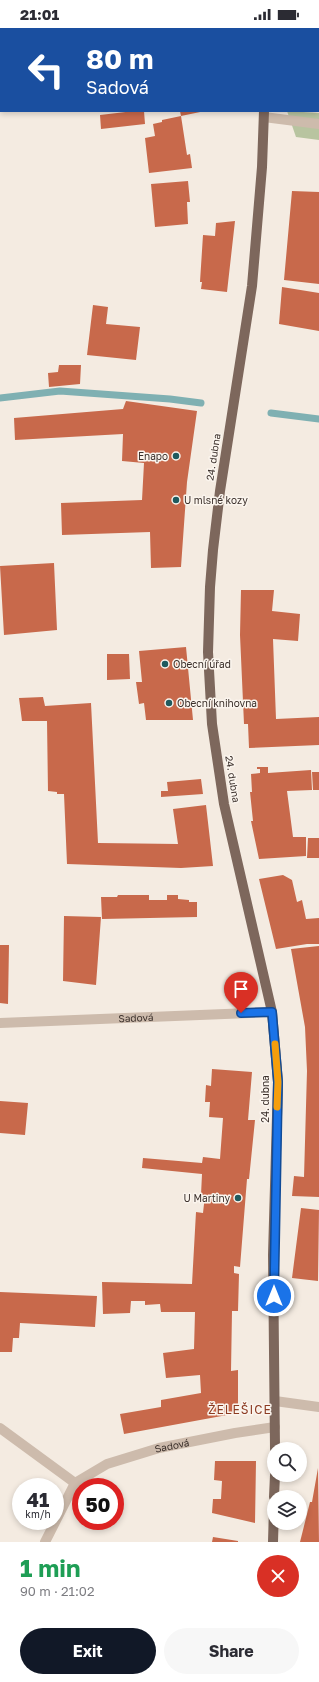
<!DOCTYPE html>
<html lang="en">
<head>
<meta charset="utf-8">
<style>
  :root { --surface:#fff; --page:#f7f7f7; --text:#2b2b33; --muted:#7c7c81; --accent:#111827 }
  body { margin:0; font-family:"Golos Text",sans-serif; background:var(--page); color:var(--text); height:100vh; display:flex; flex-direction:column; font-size:15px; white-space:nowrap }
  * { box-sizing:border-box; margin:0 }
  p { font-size:13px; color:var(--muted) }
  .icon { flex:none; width:22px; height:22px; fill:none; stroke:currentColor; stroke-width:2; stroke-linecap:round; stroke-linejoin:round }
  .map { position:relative; height:1514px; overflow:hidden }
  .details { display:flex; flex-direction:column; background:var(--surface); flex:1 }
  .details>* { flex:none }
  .guide { position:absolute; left:0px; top:0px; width:319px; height:84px; box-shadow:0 2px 6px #0003; background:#1a4fa0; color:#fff; overflow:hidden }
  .buttons { position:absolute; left:267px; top:1414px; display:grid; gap:8px }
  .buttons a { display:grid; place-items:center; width:40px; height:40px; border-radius:50%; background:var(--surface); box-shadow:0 2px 6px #0003; font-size:20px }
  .speed { position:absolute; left:12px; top:1450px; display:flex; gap:8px; font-size:20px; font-weight:700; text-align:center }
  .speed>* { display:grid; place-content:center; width:52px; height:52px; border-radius:50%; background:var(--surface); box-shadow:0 2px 6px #0003; line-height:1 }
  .speed small { font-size:10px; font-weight:400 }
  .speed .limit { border:6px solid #d22; background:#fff; color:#111 }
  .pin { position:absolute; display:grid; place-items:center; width:34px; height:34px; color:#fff; margin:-41px -17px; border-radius:50% 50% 50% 0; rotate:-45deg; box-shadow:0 0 4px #0007 }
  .pin .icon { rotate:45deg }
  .me { position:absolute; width:44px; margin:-22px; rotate:0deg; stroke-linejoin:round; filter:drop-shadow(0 0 3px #0008) }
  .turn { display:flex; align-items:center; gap:14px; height:84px; padding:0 20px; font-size:18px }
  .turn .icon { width:52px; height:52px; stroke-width:2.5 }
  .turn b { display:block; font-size:28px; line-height:34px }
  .round { display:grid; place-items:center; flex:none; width:42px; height:42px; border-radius:21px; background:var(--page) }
  .summary { display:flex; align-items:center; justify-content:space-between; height:68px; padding:0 20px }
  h1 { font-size:24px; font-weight:700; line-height:30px; color:#1e9e55 }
  .cta { display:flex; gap:8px; margin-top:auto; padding:8px 20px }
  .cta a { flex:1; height:46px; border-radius:24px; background:var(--accent); color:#fff; font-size:16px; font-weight:700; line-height:46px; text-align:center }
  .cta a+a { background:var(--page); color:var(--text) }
  .status { display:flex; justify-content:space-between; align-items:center; height:28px; padding:0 20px; background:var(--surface); direction:ltr }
  .status svg { height:11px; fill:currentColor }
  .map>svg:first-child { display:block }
  .green { fill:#b8c4a0 }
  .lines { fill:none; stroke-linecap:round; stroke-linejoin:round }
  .stream { stroke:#7fb0b2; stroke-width:7 }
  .building { fill:#c8694b }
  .minor { stroke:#cdbbac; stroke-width:10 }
  .major { stroke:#7d675c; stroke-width:10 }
  .route-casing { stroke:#114b97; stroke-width:10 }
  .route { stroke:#1a73e8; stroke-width:7 }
  .slow { stroke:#f59e0b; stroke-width:7 }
  .poi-dot { fill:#1f5a5e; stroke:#fbf5ee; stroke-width:1.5 }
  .labels { text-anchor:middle; stroke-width:3; stroke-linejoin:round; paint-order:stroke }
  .poi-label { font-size:10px; fill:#3b302b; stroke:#fbf5ee; text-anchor:start }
  .street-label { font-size:10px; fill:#3b302b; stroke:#fbf5ee }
  .quarter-label { font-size:12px; letter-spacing:1px; fill:#8c3b22; stroke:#fbf5ee }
</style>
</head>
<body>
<div class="status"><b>21:01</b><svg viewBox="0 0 49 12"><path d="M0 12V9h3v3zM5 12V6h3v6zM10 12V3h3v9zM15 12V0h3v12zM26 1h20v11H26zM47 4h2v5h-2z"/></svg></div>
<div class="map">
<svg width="319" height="1514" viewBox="0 0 319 1514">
  <rect width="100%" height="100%" fill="#f4ebe1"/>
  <path class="green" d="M287,83L319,85V112L296,109Z"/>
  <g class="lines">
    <path class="stream" d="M0,370L60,363L170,371L201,375
      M271,385L319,391"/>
  </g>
  <path class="building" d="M134,83H144L145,96L101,101L100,87Z
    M180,83H205L181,88L187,127L190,126L192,140L149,145L145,110L155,108L153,96L162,94V92L181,88Z
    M188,153L190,174H187L188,196L155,199L151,156Z
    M292,163L319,164V256L284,252Z
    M235,193L227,264L201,261L202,254H200L203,207L215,208L216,195Z
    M282,259L319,265V303L279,296Z
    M93,277L108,279L106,296L140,299L136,332L87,327Z
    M59,337H81L80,356L49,359L48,345L58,344Z
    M126,373L197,383L187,454L181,539L151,540L150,504L62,507L61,475L142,472L144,435L122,433L123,406L15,412L14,390L123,381Z
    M54,535L57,602L4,607L0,538Z
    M241,562H274L272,583L300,586L298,613L273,611L276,691L319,689V717L249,720L248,696H244L240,607Z
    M186,619L193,692H146L144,675L139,676L136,654H142L139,623Z
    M107,626H129L130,651L107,652Z
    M43,669L45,678L91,675L98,815L178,816L173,781L206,777L213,838L181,840L67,836L64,766H57V764L48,763L47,693H22L19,670Z
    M257,739H268V745L311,742L312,762L287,763L293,809H306V828L259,831L251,793H253L250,764H252L251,746L260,745V741H257Z
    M312,744H319V762H313Z
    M201,751L203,766L161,769V763H168L167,754Z
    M308,810H319V830H307Z
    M283,847L292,852L297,874L302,872L306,891L319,890V916H307L276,921L259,851Z
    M118,867H149V872H167V867H178V871L189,872V874H197V889L102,891L101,869H117Z
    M64,888L101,889L96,957L63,953Z
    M0,917H9L8,976L0,975Z
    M319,918V1169L292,1168L294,1148L304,1149L307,1043L305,999L291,921Z
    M212,1041L252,1044L248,1092H255L249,1151H247L240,1239L234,1238V1245L239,1246L238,1283H232L231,1343L238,1342V1385L124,1406L120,1386L161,1379V1372L201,1365L200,1347L166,1350L163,1325L194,1321L195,1284H161L160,1276L145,1277V1273H131L130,1285L103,1286L102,1254L192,1256L196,1184L203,1185L205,1167H201L202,1146L142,1140L143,1130L202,1135L203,1129L220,1131L223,1090L209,1089L210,1074H205L206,1057L211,1058Z
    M0,1073L28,1075L25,1107L0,1105Z
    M301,1180L319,1182L318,1253L292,1250Z
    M0,1264L97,1268L95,1299L20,1295L19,1310H13L12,1324H0Z
    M215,1433H256L255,1495L212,1485L213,1471H221L222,1453L214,1452Z
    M318,1440L319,1514H300L310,1474H312Z
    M213,1509L238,1513V1514H212Z"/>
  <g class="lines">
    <g class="minor">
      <path d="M264,89L319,96"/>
      <path id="s1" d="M0,995L272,984"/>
      <path d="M275,1373L319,1379"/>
      <path d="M0,1400L75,1455"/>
      <path id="s2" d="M45,1514L75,1455L107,1436L159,1420L235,1405L275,1399"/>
    </g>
    <path class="major" d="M262,0V1
      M264,83L262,139L252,258L220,463L213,522L210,559L208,624L212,696L224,776L272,984L278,1054L273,1227L275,1421
      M274,1469L275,1447
      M273,1514L274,1480"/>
  </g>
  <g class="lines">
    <g class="route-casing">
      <path id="route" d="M241,985L272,984L278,1054L274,1268"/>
    </g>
    <use href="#route" class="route"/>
    <path class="slow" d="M275,1016L278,1054L277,1079"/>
  </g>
  <g class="poi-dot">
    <circle cx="176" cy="428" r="4"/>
    <circle cx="176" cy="472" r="4"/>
    <circle cx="165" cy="636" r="4"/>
    <circle cx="169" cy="675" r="4"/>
    <circle cx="238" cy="1170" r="4"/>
  </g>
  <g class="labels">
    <g class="poi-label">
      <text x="168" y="432" text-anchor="end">Enapo</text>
      <text x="184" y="476">U mlsné kozy</text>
      <text x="173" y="640">Obecní úřad</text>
      <text x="177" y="679">Obecní knihovna</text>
      <text x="230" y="1174" text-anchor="end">U Martiny</text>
    </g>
    <g class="street-label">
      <text transform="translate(213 429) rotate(-81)" y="4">24. dubna</text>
      <text transform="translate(233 751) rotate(81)" y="4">24. dubna</text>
      <text dy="4" stroke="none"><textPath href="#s1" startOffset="136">Sadová</textPath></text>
      <text transform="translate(265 1071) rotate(-90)" y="4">24. dubna</text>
      <text dy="4" stroke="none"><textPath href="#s2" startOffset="171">Sadová</textPath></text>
    </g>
    <g class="quarter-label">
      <text x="240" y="1386">ŽELEŠICE</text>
    </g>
  </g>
</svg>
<div class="buttons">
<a><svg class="icon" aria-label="search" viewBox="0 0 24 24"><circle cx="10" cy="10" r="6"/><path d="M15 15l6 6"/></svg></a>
<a><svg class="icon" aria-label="layers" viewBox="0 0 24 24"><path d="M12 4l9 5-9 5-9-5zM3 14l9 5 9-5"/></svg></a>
</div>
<div class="speed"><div>41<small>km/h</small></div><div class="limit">50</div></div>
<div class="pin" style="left:241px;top:985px;background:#d93025"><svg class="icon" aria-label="arrive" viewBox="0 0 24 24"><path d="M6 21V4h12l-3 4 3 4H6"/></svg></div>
<svg class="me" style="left:274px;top:1268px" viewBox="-20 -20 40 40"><circle r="17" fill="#1a73e8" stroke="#fff" stroke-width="3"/><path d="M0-11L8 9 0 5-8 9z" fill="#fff"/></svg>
<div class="guide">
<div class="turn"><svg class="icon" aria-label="left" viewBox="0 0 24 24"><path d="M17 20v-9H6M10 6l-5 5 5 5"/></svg><div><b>80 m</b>Sadová</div></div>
</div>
</div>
<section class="details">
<div class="summary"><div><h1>1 min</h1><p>90 m · 21:02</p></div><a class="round" style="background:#d93025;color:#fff"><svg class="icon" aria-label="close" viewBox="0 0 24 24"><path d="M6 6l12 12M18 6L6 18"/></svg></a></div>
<div class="cta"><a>Exit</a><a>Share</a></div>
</section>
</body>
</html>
